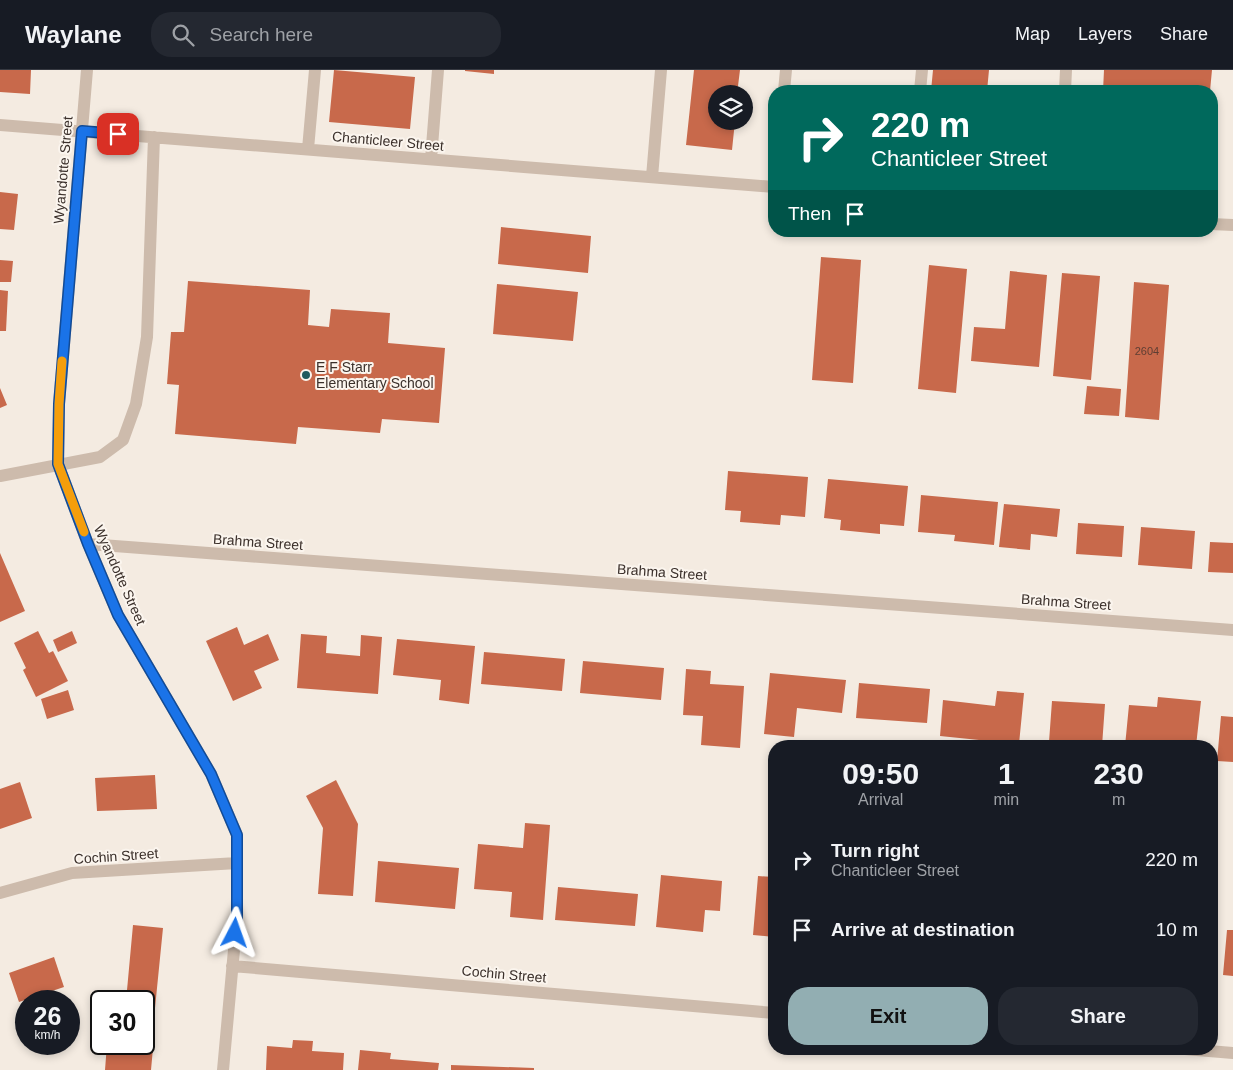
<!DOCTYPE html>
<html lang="en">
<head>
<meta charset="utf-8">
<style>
  :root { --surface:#171b24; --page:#242831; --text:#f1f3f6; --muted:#9ea1a6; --line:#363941; --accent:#92aeb2 }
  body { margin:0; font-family:Helvetica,sans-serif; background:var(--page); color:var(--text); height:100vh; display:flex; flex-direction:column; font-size:19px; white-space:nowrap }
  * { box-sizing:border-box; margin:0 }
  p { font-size:16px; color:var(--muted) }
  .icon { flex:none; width:28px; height:28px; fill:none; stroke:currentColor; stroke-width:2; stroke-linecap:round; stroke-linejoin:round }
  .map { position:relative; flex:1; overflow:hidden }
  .side { position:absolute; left:768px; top:670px; width:450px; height:315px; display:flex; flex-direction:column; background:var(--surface); border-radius:20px; box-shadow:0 2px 8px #0003 }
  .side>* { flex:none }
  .guide { position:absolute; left:768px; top:15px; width:450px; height:152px; border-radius:20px; box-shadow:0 2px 8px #0003; background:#00695c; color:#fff; overflow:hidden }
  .fabs { position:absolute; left:708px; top:15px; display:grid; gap:10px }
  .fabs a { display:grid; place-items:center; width:45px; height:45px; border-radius:50%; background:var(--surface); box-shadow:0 2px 8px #0003; font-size:25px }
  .speed { position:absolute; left:15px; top:920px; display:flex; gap:10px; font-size:25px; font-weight:700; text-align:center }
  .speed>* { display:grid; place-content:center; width:65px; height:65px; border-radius:50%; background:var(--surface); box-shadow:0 2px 8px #0003; line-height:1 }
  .speed small { font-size:12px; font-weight:400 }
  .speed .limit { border:2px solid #111; border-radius:8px; background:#fff; color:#111 }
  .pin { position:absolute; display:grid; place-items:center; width:42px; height:42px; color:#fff; margin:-21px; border-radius:10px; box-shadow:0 2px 8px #0006 }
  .me { position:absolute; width:55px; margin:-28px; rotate:4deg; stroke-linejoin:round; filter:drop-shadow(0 0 4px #0008) }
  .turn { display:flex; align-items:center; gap:18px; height:105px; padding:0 20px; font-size:22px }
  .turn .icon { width:65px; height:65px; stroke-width:2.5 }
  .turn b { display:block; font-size:35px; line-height:42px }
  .then { display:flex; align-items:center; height:48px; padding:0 20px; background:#0003; gap:10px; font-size:19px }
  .eta { display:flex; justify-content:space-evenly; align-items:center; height:85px; text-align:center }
  .eta b { font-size:30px; font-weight:700; line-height:35px }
  .cta { display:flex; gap:10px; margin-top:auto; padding:10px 20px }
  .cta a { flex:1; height:58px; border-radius:20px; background:var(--accent); color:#111; font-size:20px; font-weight:700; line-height:58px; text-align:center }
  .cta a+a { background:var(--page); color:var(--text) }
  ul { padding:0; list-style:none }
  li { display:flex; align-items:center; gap:15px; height:70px; padding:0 20px }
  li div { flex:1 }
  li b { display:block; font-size:19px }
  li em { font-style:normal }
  header { display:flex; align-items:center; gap:30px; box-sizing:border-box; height:70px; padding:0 25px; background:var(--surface); border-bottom:1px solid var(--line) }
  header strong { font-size:24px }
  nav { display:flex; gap:28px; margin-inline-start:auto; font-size:18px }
  .search { width:350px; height:45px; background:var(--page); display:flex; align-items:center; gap:12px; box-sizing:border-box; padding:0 18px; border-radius:20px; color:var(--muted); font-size:19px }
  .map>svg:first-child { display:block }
  .building { fill:#c8694b }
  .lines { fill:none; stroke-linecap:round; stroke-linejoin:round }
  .minor { stroke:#cdbbac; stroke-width:12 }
  .route-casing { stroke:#114b97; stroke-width:12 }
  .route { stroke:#1a73e8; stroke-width:9 }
  .slow { stroke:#f59e0b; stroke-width:9 }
  .poi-dot { fill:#1f5a5e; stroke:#fbf5ee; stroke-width:2 }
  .labels { text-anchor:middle; stroke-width:4; stroke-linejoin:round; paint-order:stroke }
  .number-label { font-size:11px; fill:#5e3e33 }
  .street-label { font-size:14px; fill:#3b302b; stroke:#fbf5ee }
  .poi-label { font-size:14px; fill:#3b302b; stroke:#fbf5ee; text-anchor:start }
</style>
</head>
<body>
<header>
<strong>Waylane</strong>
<div class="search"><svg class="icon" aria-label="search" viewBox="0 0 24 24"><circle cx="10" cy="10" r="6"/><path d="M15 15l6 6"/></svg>Search here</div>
<nav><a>Map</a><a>Layers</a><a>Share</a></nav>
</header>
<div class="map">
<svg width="1233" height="1000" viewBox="0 0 1233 1000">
  <rect width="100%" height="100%" fill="#f4ebe1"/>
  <path class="building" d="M0,0H31L30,24L0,22Z
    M334,0L415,7L410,59L329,52Z
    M465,0H494V4L465,1Z
    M694,0H740L737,24H716V51H735L732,80L686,75Z
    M933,0H989L987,21H931Z
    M1104,0H1212L1210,21H1103Z
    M0,122L18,124L14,160L0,159Z
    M501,157L591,166L588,203L498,194Z
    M821,187L861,190L853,313L812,310Z
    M0,190L13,191L11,212H0Z
    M929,195L967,199L956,323L918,319Z
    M1010,201L1047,205L1039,297L971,291L974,257L1005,259Z
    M1062,203L1100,206L1091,310L1053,306Z
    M188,211L310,220L308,255L329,257L331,239L390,243L388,273L445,278L439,353L382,349L380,363L298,357L296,374L175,364L179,315L167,314L171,262H184Z
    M1134,212L1169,215L1159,350L1125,347Z
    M497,214L578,222L573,271L493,264Z
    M0,220L8,221L6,261H0Z
    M1087,316L1121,319L1119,346L1084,344Z
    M0,318L7,335L0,338Z
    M728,401L808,407L805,447L781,445L780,455L740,452L741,441L725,440Z
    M828,409L908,416L904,456L880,454V464L840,460L841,450L824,448Z
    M921,425L998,432L994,475L954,471L955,465L918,462Z
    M1004,434L1060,439L1057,467L1031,464L1030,480L999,477Z
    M1078,453L1124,456L1122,487L1076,484Z
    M1141,457L1195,461L1192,499L1138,495Z
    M1210,472L1233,473V503L1208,502Z
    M0,483L25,541L0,552Z
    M237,557L244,575L268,564L279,590L254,601L262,618L233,631L206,571Z
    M38,561L49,583L53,581L68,611L36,627L23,600L26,598L14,573Z
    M72,561L77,573L58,582L53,570Z
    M301,564L327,566L326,583L360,586L361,565L382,567L378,624L297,618Z
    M397,569L475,576L469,634L439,630L441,610L393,605Z
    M484,582L565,589L562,621L481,614Z
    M583,591L664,598L661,630L580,623Z
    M686,599L711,601L710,614L744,616L740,678L701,675L703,646L683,645Z
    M770,603L846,610L842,643L797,638L794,667L764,664Z
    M859,613L930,619L927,653L856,648Z
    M68,620L74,640L47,649L41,629Z
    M997,621L1024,623L1019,674L940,666L943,630L995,636Z
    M1158,627L1201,631L1196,676H1125L1129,635L1157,637Z
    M1052,631L1105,634L1102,676L1049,672Z
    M1221,646L1233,647V692L1217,691Z
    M155,705L157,739L97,741L95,708Z
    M336,710L358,754L353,826L318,824L323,758L306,726Z
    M20,712L32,748L0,759V719Z
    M525,753L550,755L543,850L510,847L512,822L474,819L478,774L523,778Z
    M378,791L459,798L455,839L375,832Z
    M661,805L722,811L720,841L705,840L703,862L656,857Z
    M758,806L774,807V867L753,865Z
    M558,817L638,824L635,856L555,850Z
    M133,855L163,858L154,948L144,947V931H126Z
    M1227,860H1233V906L1223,905Z
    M54,887L64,917L19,932L9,903Z
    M144,955L155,956L151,1000H105L107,974H144Z
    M293,970L313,971L312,981L344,983L343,1000H266L267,976L292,978Z
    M360,980L391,983L390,989L439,993L438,1000H358Z
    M451,995L534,998V1000H451Z"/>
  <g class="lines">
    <path class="minor" d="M87,0L59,334L58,394L88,474L118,545L211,704L237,765V847L223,1000
      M784,21L786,0
      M920,21L922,0
      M1065,21L1066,0
      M0,55L774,117
      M308,79L315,0
      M431,89L438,0
      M652,107L661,0
      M1211,154L1233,155
      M0,406L100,387L123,370L136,334L147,267L154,67
      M88,474L1233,560
      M0,823L72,803L237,793
      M232,896L774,943
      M1185,979L1233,983"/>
  </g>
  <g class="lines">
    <g class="route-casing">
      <path id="route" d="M118,64L82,61L59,334L58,394L88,474L118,545L211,704L237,765V847L235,863"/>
    </g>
    <use href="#route" class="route"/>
    <path class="slow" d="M62,291L59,334L58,394L84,462"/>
  </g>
  <circle class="poi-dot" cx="306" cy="305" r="5"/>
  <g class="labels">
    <g class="number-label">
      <text x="1147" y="285">2604</text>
    </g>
    <g class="street-label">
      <text transform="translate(388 71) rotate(5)" y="5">Chanticleer Street</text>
      <text transform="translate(63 100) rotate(-85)" y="5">Wyandotte Street</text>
      <text transform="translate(258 472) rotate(4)" y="5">Brahma Street</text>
      <text transform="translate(662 502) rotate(4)" y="5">Brahma Street</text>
      <text transform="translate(120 505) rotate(66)" y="5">Wyandotte Street</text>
      <text transform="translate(1066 532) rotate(4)" y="5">Brahma Street</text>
      <text transform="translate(116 786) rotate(-4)" y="5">Cochin Street</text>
      <text transform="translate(504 904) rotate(5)" y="5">Cochin Street</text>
    </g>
    <g class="poi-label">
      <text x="316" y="302">E F Starr<tspan x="316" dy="16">Elementary School</tspan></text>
    </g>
  </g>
</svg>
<div class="fabs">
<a><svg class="icon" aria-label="layers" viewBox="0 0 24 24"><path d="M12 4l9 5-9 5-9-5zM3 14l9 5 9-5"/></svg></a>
</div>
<div class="speed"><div>26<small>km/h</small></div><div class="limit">30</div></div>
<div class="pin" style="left:118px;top:64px;background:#d93025"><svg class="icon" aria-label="arrive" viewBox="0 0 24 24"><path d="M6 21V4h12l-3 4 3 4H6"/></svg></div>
<svg class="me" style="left:235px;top:863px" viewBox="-20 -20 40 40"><path d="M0-17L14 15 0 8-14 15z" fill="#1a73e8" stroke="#fff" stroke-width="4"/></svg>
<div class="guide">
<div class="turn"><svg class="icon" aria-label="right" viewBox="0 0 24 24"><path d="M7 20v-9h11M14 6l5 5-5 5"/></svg><div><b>220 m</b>Chanticleer Street</div></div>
<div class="then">Then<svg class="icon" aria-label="arrive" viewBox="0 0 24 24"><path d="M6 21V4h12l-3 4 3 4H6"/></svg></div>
</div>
<section class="side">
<div class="eta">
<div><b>09:50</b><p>Arrival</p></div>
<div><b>1</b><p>min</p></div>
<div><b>230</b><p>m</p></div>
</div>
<ul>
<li><svg class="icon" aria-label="right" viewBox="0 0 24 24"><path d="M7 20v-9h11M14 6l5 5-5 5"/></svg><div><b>Turn right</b><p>Chanticleer Street</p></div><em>220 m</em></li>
<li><svg class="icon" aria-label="arrive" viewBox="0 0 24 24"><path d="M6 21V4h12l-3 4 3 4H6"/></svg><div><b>Arrive at destination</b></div><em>10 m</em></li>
</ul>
<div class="cta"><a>Exit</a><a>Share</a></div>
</section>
</div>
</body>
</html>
